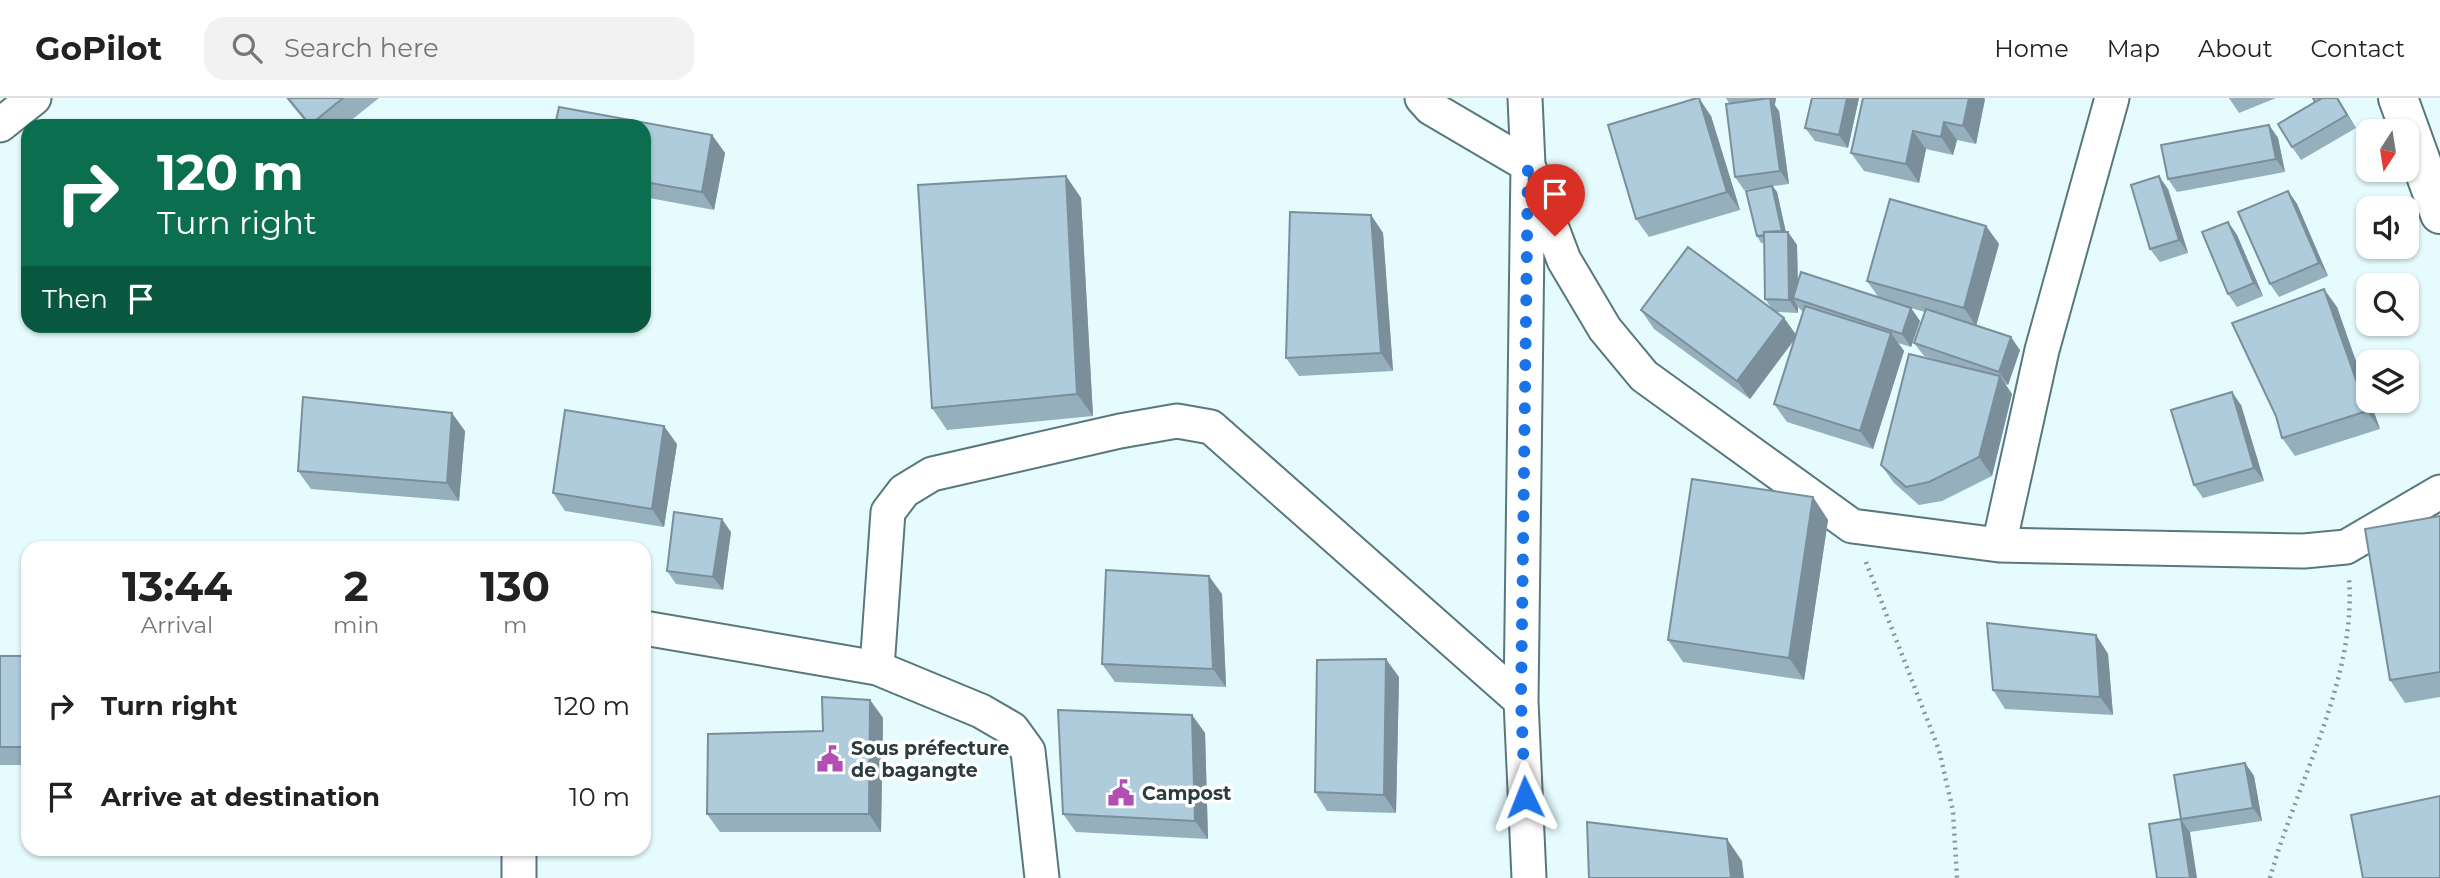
<!DOCTYPE html>
<html lang="en">
<head>
<meta charset="utf-8">
<style>
  :root { --surface:#fff; --page:#f2f2f2; --text:#222; --muted:#767676; --line:#e0e0e0 }
  body { margin:0; font-family:Montserrat,sans-serif; background:var(--page); color:var(--text); height:100vh; display:flex; flex-direction:column; font-size:26px; white-space:nowrap }
  * { box-sizing:border-box; margin:0 }
  p { font-size:23px; color:var(--muted) }
  .icon { flex:none; width:38px; height:38px; fill:none; stroke:currentColor; stroke-width:2; stroke-linecap:round; stroke-linejoin:round }
  .map { position:relative; flex:1; overflow:hidden }
  .sheet { position:absolute; left:21px; top:443px; width:630px; height:315px; display:flex; flex-direction:column; background:var(--surface); border-radius:21px; box-shadow:0 2px 5px #0004 }
  .sheet>* { flex:none }
  .guide { position:absolute; left:21px; top:21px; width:630px; height:214px; border-radius:21px; box-shadow:0 2px 5px #0004; background:#0b6e4f; color:#fff; overflow:hidden }
  .needle { width:46px; rotate:192deg }
  .fabs { position:absolute; left:2356px; top:21px; display:grid; gap:14px }
  .fabs a { display:grid; place-items:center; width:63px; height:63px; border-radius:14px; background:var(--surface); box-shadow:0 2px 5px #0004; font-size:35px }
  .pin { position:absolute; display:grid; place-items:center; width:60px; height:60px; color:#fff; margin:-72px -30px; border-radius:50% 50% 50% 0; rotate:-45deg; box-shadow:0 0 7px #0007 }
  .pin .icon { rotate:45deg }
  .me { position:absolute; width:77px; margin:-38px; rotate:358deg; stroke-linejoin:round; filter:drop-shadow(0 0 5px #0008) }
  .turn { display:flex; align-items:center; gap:24px; height:147px; padding:0 21px; font-size:32px }
  .turn .icon { width:91px; height:91px; stroke-width:2.5 }
  .turn b { display:block; font-size:49px; line-height:60px }
  .then { display:flex; align-items:center; height:66px; padding:0 21px; background:#0003; gap:14px; font-size:26px }
  .eta { display:flex; justify-content:space-evenly; align-items:center; height:119px; text-align:center }
  .eta b { font-size:42px; font-weight:700; line-height:49px }
  ul { padding:0; list-style:none }
  li { display:flex; align-items:center; gap:21px; height:91px; padding:0 21px }
  li div { flex:1 }
  li b { display:block; font-size:26px }
  li em { font-style:normal }
  header { display:flex; align-items:center; gap:42px; box-sizing:border-box; height:98px; padding:0 35px; background:var(--surface); border-bottom:2px solid var(--line) }
  header strong { font-size:33px }
  nav { display:flex; gap:38px; margin-inline-start:auto; font-size:24px }
  .search { width:490px; height:63px; background:var(--page); display:flex; align-items:center; gap:18px; box-sizing:border-box; padding:0 24px; border-radius:21px; color:var(--muted); font-size:26px }
  .map>svg:first-child { display:block }
  .lines { fill:none; stroke-linecap:round; stroke-linejoin:round }
  .minor-casing { stroke:#57797d; stroke-width:37 }
  .tertiary-casing { stroke:#57797d; stroke-width:42 }
  .path { stroke:#849698; stroke-width:4.5; stroke-dasharray:2 5; stroke-linecap:butt }
  .minor { stroke:#fff; stroke-width:33 }
  .tertiary { stroke:#fff; stroke-width:38 }
  .wall { fill:#96afbd; fill-rule:evenodd }
  .shaded-wall { fill:#7a8f9a }
  .building { fill:#aeccdc; stroke:#7a8f9a; stroke-width:2 }
  .route { stroke:#1a73e8; stroke-width:12; stroke-dasharray:0 21.6 }
  .labels { text-anchor:middle; stroke-width:7; stroke-linejoin:round; paint-order:stroke }
  .poi-label { font-size:19px; font-weight:bold; fill:#2c3b3d; stroke:#fff; text-anchor:start }
</style>
</head>
<body>
<header>
<strong>GoPilot</strong>
<div class="search"><svg class="icon" aria-label="search" viewBox="0 0 24 24"><circle cx="10" cy="10" r="6"/><path d="M15 15l6 6"/></svg>Search here</div>
<nav><a>Home</a><a>Map</a><a>About</a><a>Contact</a></nav>
</header>
<div class="map">
<svg width="2440" height="780" viewBox="0 0 2440 780">
  <rect width="100%" height="100%" fill="#e5fbfe"/>
  <g class="lines">
    <g class="minor-casing">
      <path id="minor" d="M1422,0L1431,10L1528,67L1564,162L1605,231L1644,278L1852,428L1999,447L2042,252L2112,0
        M1525,0L1528,67L1521,603L1529,780
        M0,27L34,0
        M1999,447L2304,453L2346,449L2440,394
        M644,530L877,570L981,613L1012,631L1028,653L1042,780
        M877,570L888,414L904,393L932,376L1120,333L1177,323L1211,329L1521,603
        M519,780V751"/>
    </g>
    <g class="tertiary-casing">
      <path id="tertiary" d="M2398,0L2440,116"/>
    </g>
    <path class="path" d="M1866,464L1939,652L1953,713L1957,780
      M2270,780C2296,686 2357,580 2349,481"/>
    <use href="#minor" class="minor"/>
    <use href="#tertiary" class="tertiary"/>
  </g>
  <path class="wall" d="M286,0H379L344,28H309Z
    M1726,0H1776L1774,7L1779,13L1789,86L1773,88L1777,94L1786,134H1788L1797,147L1798,183L1879,200L1867,183L1986,128L1999,146L1976,228L2020,252L2008,287L2005,286L2012,296L1992,378L1942,403L1919,407L1894,385L1881,367L1935,262L1924,258L1914,245L1925,214L1900,207L1911,210L1920,223L1911,249L1898,245L1904,253L1873,351L1787,324L1774,306L1794,242L1750,301L1654,231L1641,212L1772,211L1765,201L1764,145H1761L1757,138L1764,89L1744,92L1735,79L1734,5H1729ZM1798,209L1803,214L1796,237L1784,220L1777,214L1798,215Z
    M1812,0H1859L1848,50L1815,43L1805,30Z
    M2229,0H2276L2239,15Z
    M1985,1L1976,46L1957,42L1953,57L1926,51L1919,85L1864,73L1851,55Z
    M2315,4L2342,7L2356,30L2301,62L2292,49Z
    M1711,18L1740,112L1649,139L1636,121Z
    M2269,27L2278,40L2285,74L2177,94L2168,81Z
    M644,28L712,37L725,55L714,112L644,99Z
    M1066,78L1081,100L1093,318L947,332L932,310Z
    M2168,91L2188,155L2160,164L2150,151Z
    M2288,93L2297,106L2328,178L2279,199L2270,186Z
    M1371,117L1383,135L1393,273L1299,278L1286,260Z
    M2228,124L2237,137L2263,198L2237,209L2228,196Z
    M2337,209L2368,303H2370L2380,331L2295,358L2282,340Z
    M2241,307L2264,383L2203,400L2194,387Z
    M465,333L459,403L311,391L298,373Z
    M677,346L664,429L565,413L553,395Z
    M1813,399L1828,422L1804,582L1683,564L1668,542Z
    M2440,418V599L2405,605L2390,582Z
    M731,434L723,492L676,486L667,473Z
    M1222,496L1226,589L1115,584L1102,566Z
    M2096,537L2108,556L2113,617L2005,611L1993,592Z
    M0,558H28V667H0Z
    M1399,579L1396,715L1327,713L1315,694Z
    M870,602L883,620L881,734H720L707,716Z
    M1192,617L1205,635L1208,741L1076,734L1063,716Z
    M2245,665L2254,678L2262,723L2190,734L2181,721Z"/>
  <path class="shaded-wall" d="M1699,0L1711,18L1740,112L1727,94Z
    M1770,0L1779,13L1789,86L1780,73Z
    M1771,0H1776L1775,7Z
    M1847,0H1859L1848,50L1839,37Z
    M1969,0H1984L1985,1L1976,46L1963,28Z
    M2336,0H2338L2342,7L2356,30Z
    M1944,24L1957,42L1953,57L1941,39Z
    M2269,27L2278,40L2285,74L2276,61Z
    M1913,33L1926,51L1919,85L1906,66Z
    M712,37L725,55L714,112L702,94Z
    M1066,78L1081,100L1093,318L1077,296Z
    M2159,78L2168,91L2188,155L2179,142Z
    M1772,88L1777,94L1787,140L1782,133Z
    M2288,93L2297,106L2328,178L2319,165Z
    M1371,117L1383,135L1393,273L1381,255Z
    M2228,124L2237,137L2263,198L2254,185Z
    M1986,128L1999,146L1976,228L1964,210Z
    M1788,134L1797,147L1798,202L1793,200L1798,209V215L1789,202Z
    M2324,191L2337,209L2368,297V303H2370L2380,331L2367,313Z
    M1911,210L1920,223L1911,249L1902,236Z
    M1784,220L1797,238L1750,301L1737,283Z
    M1891,235L1904,253L1873,351L1860,333Z
    M2011,239L2020,252L2008,287L1999,274Z
    M2000,278L2012,296L1992,378L1979,359Z
    M2232,294L2241,307L2264,383L2254,370Z
    M452,315L465,333L459,403L447,385Z
    M664,328L677,346L664,429L652,411Z
    M1813,399L1828,422L1804,582L1789,560Z
    M722,421L731,434L723,492L713,479Z
    M1209,478L1222,496L1226,589L1213,571Z
    M2096,537L2108,556L2113,617L2100,599Z
    M1386,561L1399,579L1396,715L1384,697Z
    M870,602L883,620L881,734L869,716Z
    M1192,617L1205,635L1208,741L1195,723Z
    M2245,665L2254,678L2262,723L2253,710Z
    M2181,721L2190,734L2197,780H2190Z
    M1727,741L1742,763L1744,780H1731Z"/>
  <path class="building" d="M288,0H343L310,27Z
    M1697,0H1699L1727,94L1636,121L1608,27Z
    M1770,0L1780,73L1735,79L1726,6Z
    M1812,0H1847L1839,37L1805,30Z
    M1863,0H1969L1963,28L1944,24L1941,39L1913,33L1906,66L1851,55Z
    M2313,0H2322L2315,4Z
    M2322,0H2337L2347,17L2292,49L2278,26Z
    M559,9L712,37L702,94L644,84V28H555Z
    M2269,27L2276,61L2168,81L2161,47Z
    M1066,78L1077,296L932,310L918,87Z
    M2159,78L2179,142L2150,151L2131,87Z
    M1772,88L1782,133L1764,134V137L1757,138L1746,93Z
    M2288,93L2319,165L2270,186L2238,114Z
    M1890,101L1986,128L1964,210L1867,183Z
    M1290,114L1371,117L1381,255L1286,260Z
    M2228,124L2254,185L2228,196L2202,134Z
    M1764,134H1788L1789,202L1765,201Z
    M1688,149L1784,220L1737,283L1641,212Z
    M1801,174L1911,210L1902,236L1793,200Z
    M2324,191L2367,313L2282,340L2276,318L2232,225Z
    M1805,208L1891,235L1860,333L1774,306Z
    M1926,211L2011,239L1999,274L1914,245Z
    M1909,256L2000,278L1979,359L1929,384L1906,389L1881,367Z
    M2232,294L2254,370L2194,387L2171,312Z
    M303,299L452,315L447,385L298,373Z
    M565,312L664,328L652,411L553,395Z
    M1692,381L1813,399L1789,560L1668,542Z
    M674,414L722,421L713,479L667,473Z
    M2440,418V574L2390,582L2365,431Z
    M1106,472L1209,478L1213,571L1102,566Z
    M1987,525L2096,537L2100,599L1993,592Z
    M0,558H28V649H0Z
    M1386,561L1384,697L1315,694L1317,562Z
    M822,599L870,602L869,716H707L708,636L823,633Z
    M1058,612L1192,617L1195,723L1063,716Z
    M2245,665L2253,710L2181,721L2174,677Z
    M2440,698V780H2363L2351,717Z
    M2181,721L2190,780H2157L2149,726Z
    M1587,724L1727,741L1731,780H1589Z"/>
  <g class="lines">
    <path class="route" d="M1525,699L1521,603L1528,67L1555,138"/>
  </g>
  <defs>
    <g id="civic-bare" transform="scale(2.1)"><path d="M-.6-6.5H3V-4.5H.6V-3L4-1V1h2V6H-6V1h2V-1L-.6-3ZM-1.2 2.5V6h2.4V2.5Z" fill="#b34eb3" stroke="#fff" stroke-width="2.5" paint-order="stroke"/></g>
  </defs>
  <g fill-rule="evenodd">
    <use href="#civic-bare" x="830" y="661"/>
    <use href="#civic-bare" x="1121" y="695"/>
  </g>
  <g class="labels">
    <g class="poi-label">
      <text x="851" y="657">Sous préfecture<tspan x="851" dy="22">de bagangte</tspan></text>
      <text x="1142" y="702">Campost</text>
    </g>
  </g>
</svg>
<div class="fabs">
<a><svg class="needle" viewBox="-14 -14 28 28"><path d="M0-13l5 13h-10z" fill="#e53935"/><path d="M0 13l5-13h-10z" fill="#767676"/></svg></a>
<a><svg class="icon" aria-label="sound" viewBox="0 0 24 24"><path d="M4 9h4l5-4v14l-5-4H4zM17 9q2 3 0 6"/></svg></a>
<a><svg class="icon" aria-label="search" viewBox="0 0 24 24"><circle cx="10" cy="10" r="6"/><path d="M15 15l6 6"/></svg></a>
<a><svg class="icon" aria-label="layers" viewBox="0 0 24 24"><path d="M12 4l9 5-9 5-9-5zM3 14l9 5 9-5"/></svg></a>
</div>
<div class="pin" style="left:1555px;top:138px;background:#d93025"><svg class="icon" aria-label="arrive" viewBox="0 0 24 24"><path d="M6 21V4h12l-3 4 3 4H6"/></svg></div>
<svg class="me" style="left:1525px;top:699px" viewBox="-20 -20 40 40"><path d="M0-17L14 15 0 8-14 15z" fill="#1a73e8" stroke="#fff" stroke-width="4"/></svg>
<div class="guide">
<div class="turn"><svg class="icon" aria-label="right" viewBox="0 0 24 24"><path d="M7 20v-9h11M14 6l5 5-5 5"/></svg><div><b>120 m</b>Turn right</div></div>
<div class="then">Then<svg class="icon" aria-label="arrive" viewBox="0 0 24 24"><path d="M6 21V4h12l-3 4 3 4H6"/></svg></div>
</div>
<section class="sheet">
<div class="eta">
<div><b>13:44</b><p>Arrival</p></div>
<div><b>2</b><p>min</p></div>
<div><b>130</b><p>m</p></div>
</div>
<ul>
<li><svg class="icon" aria-label="right" viewBox="0 0 24 24"><path d="M7 20v-9h11M14 6l5 5-5 5"/></svg><div><b>Turn right</b></div><em>120 m</em></li>
<li><svg class="icon" aria-label="arrive" viewBox="0 0 24 24"><path d="M6 21V4h12l-3 4 3 4H6"/></svg><div><b>Arrive at destination</b></div><em>10 m</em></li>
</ul>
</section>
</div>
</body>
</html>
